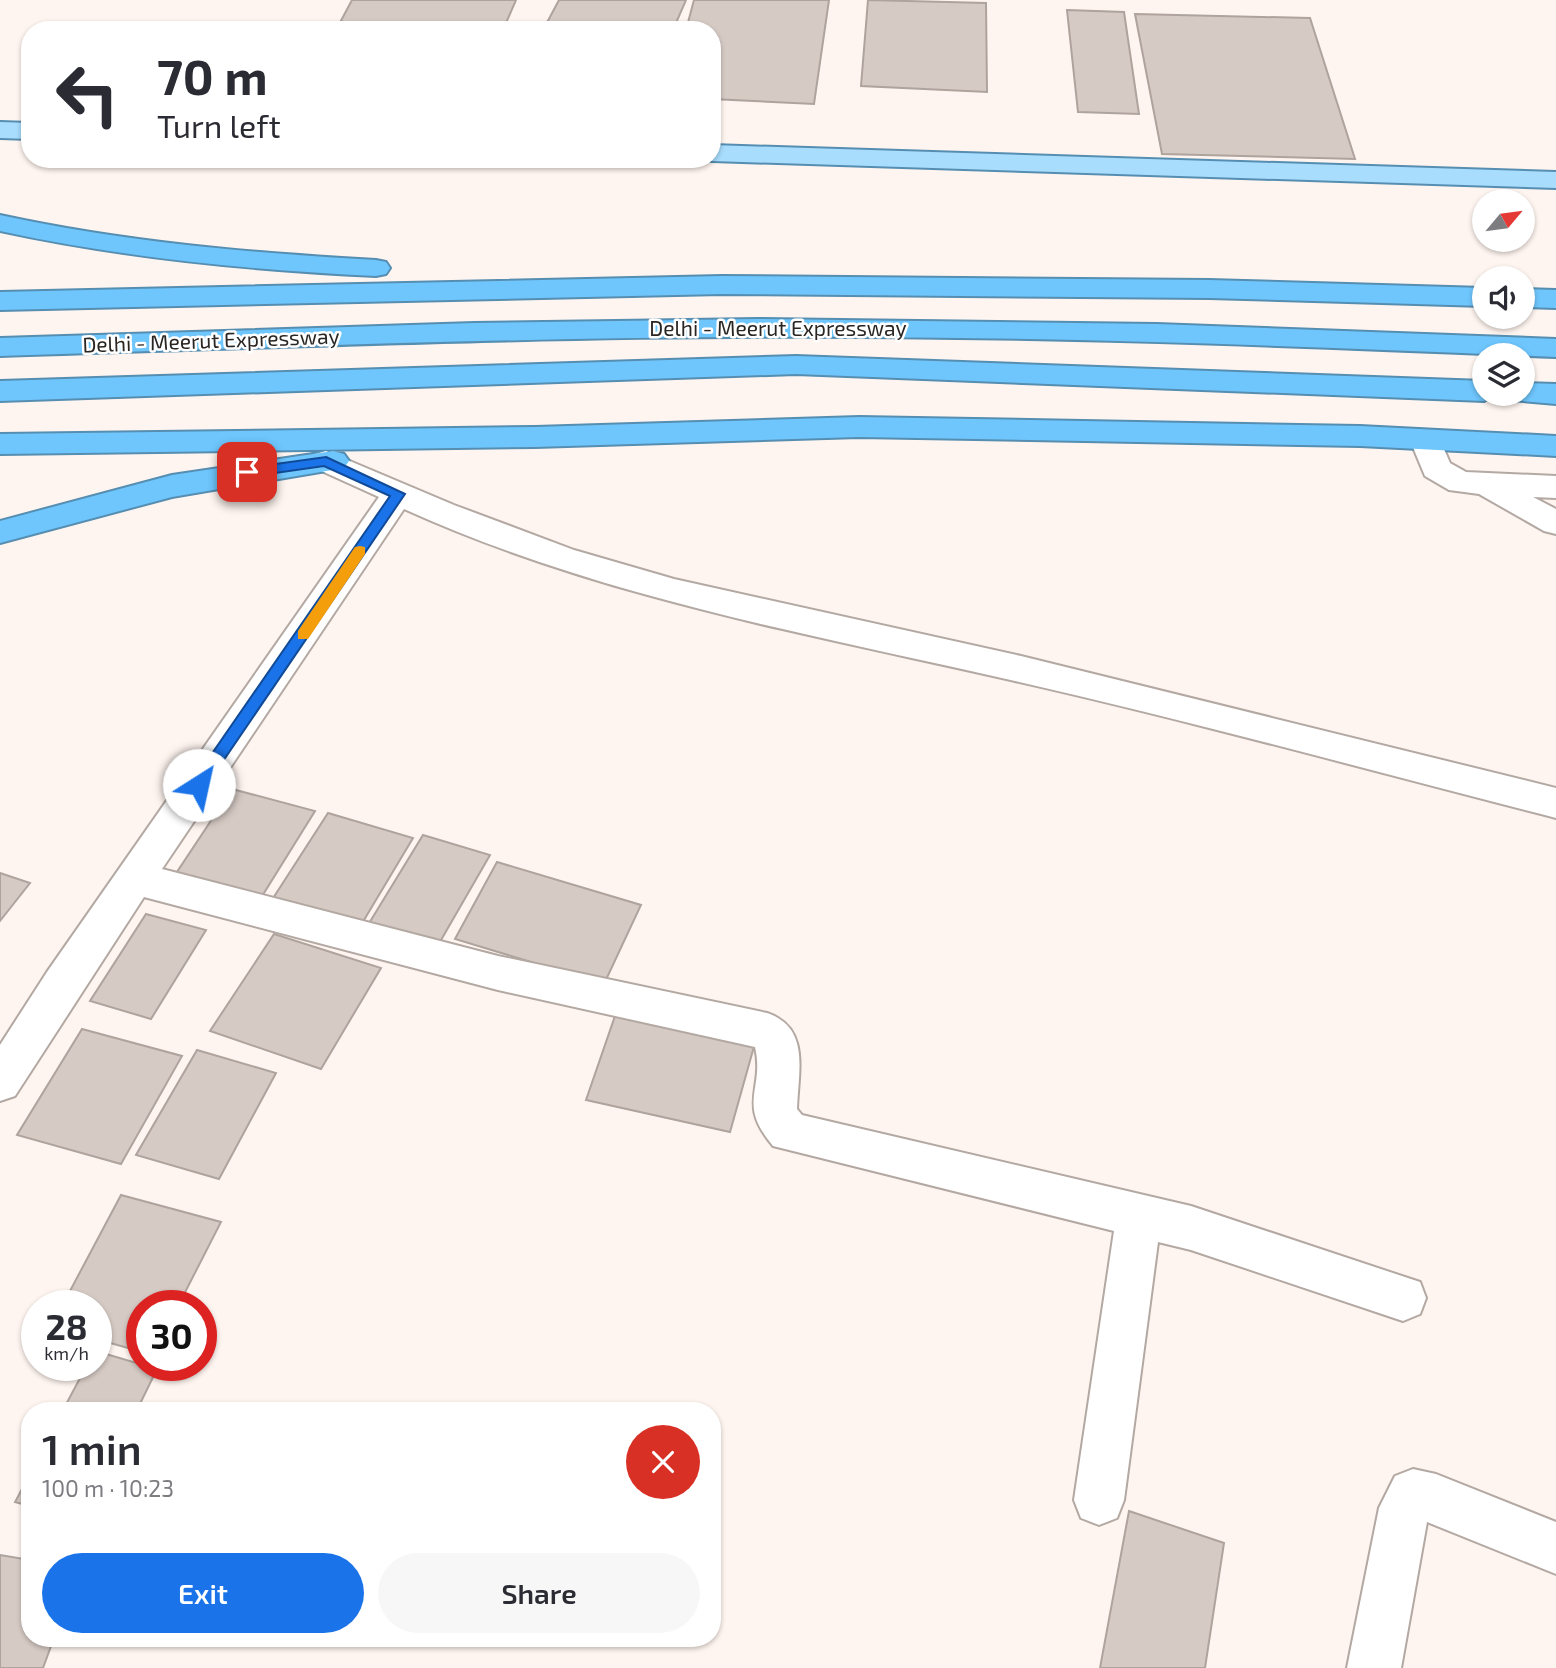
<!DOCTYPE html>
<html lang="en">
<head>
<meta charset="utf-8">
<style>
  :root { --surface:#fff; --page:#f7f7f7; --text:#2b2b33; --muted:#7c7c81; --accent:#1a73e8 }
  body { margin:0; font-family:"Exo 2",sans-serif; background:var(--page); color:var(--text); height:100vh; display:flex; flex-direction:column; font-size:26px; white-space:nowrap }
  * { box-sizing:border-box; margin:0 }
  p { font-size:23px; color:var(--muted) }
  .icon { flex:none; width:38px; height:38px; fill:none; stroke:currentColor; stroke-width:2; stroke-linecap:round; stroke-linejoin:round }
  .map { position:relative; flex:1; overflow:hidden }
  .sheet { position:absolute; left:21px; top:1402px; width:700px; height:245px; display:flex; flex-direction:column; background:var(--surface); border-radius:28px; box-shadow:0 2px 5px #0004 }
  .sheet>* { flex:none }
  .top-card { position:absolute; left:21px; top:21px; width:700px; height:147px; border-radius:28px; box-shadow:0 2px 5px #0004; background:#fff; color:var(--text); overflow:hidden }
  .needle { width:46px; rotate:61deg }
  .tools { position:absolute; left:1472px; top:189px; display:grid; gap:14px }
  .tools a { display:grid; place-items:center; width:63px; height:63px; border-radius:50%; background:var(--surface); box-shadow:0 2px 5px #0004; font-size:35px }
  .speed { position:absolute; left:21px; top:1290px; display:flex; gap:14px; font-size:35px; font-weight:700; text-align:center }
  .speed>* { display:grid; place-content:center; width:91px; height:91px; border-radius:50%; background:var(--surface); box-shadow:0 2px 5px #0004; line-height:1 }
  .speed small { font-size:18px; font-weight:400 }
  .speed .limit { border:10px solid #d22; background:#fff; color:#111 }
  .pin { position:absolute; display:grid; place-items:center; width:60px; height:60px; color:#fff; margin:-30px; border-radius:14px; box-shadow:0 4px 10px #0006 }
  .me { position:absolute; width:77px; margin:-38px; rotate:35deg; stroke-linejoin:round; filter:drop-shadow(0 0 5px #0008) }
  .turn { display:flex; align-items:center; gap:24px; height:147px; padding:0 21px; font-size:32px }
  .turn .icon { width:91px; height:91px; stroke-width:2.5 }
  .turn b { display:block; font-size:49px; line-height:60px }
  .round { display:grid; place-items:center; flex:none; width:74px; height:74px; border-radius:37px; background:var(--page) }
  .head { display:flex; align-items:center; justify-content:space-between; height:119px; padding:0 21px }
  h1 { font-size:42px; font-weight:600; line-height:52px }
  .cta { display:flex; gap:14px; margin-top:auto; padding:14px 21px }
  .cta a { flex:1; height:80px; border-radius:42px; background:var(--accent); color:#fff; font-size:28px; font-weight:600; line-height:80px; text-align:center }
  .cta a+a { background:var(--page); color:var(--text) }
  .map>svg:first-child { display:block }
  .building { fill:#d6cac4; stroke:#aea39d; stroke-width:2 }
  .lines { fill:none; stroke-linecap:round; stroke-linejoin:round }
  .minor-casing { stroke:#b3a8a2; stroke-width:4 }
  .major-casing { stroke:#568eb1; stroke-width:4 }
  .highway-casing { stroke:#568eb1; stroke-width:4 }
  .minor { fill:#fff; fill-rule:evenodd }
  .major { fill:#a8ddfe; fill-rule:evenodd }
  .highway { fill:#6ec6fd; fill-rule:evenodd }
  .route { fill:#1a73e8; stroke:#114b97; stroke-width:2 }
  .slow { fill:#f59e0b }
  .labels { text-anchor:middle; stroke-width:5; stroke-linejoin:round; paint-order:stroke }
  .far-street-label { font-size:21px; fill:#292523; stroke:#fff }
</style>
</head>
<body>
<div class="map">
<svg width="1556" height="1668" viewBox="0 0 1556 1668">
  <rect width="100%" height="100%" fill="#fff5f0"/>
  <path class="building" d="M352,0H516L503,30H336Z
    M559,0H686L673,30H543Z
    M694,0H829L814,104L712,99V30H686Z
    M868,0L986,3L987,92L861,86Z
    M1067,10L1124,12L1139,114L1078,112Z
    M1135,14L1310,18L1355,159L1162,154Z
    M232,789L315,811L259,901L173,878Z
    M328,813L413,838L358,930L270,903Z
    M423,835L490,855L437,947L368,925Z
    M497,862L641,905L604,984L455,939Z
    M0,873L30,883L0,921Z
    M146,914L206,930L151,1019L90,1001Z
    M274,934L381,968L321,1069L210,1031Z
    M616,1013L755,1043L730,1132L586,1100Z
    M82,1029L182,1056L121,1164L17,1135Z
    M197,1050L276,1073L219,1179L136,1155Z
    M121,1195L221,1222L178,1306H142V1352L96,1339V1306H62Z
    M96,1351L157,1369L137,1410H63L87,1365H96Z
    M30,1474V1506L15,1502Z
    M1129,1511L1224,1543L1205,1668H1100Z
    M0,1555L30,1560V1638H54L43,1668H0Z"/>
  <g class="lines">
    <g class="minor-casing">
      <path id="minor" d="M1426,430L1437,433L1450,463L1466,472L1556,476V498L1533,497L1556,509V534L1544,531L1479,494L1449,490L1425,476L1410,440L1415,433Z
        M326,451L454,505L574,550L674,579L1021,656L1556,788V818C1376,772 1196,722 1015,681C809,634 598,597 404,509L162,869L498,956L767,1013C811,1028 798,1072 797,1109L802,1115L1191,1206L1420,1282L1426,1298L1420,1314L1403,1321L1191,1250L1158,1242L1124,1500L1117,1518L1099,1525L1081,1518L1074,1500L1114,1231L773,1146C736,1102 765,1090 755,1047L498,990L144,897L15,1096L0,1101V1045L47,972L379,497L315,468L310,461L315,454Z
        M1413,1469L1436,1474L1556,1522V1574L1427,1522L1401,1668H1347L1379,1508L1395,1476Z"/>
    </g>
    <g class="major-casing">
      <path id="major" d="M0,122L30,123V139L0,138Z
        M712,145L1556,172V188L712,161L706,159H712Z"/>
    </g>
    <g class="highway-casing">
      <path id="highway" d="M0,215C124,242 249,253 376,260L386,262L390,268L386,274L376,276C249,270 124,258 0,231Z
        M722,276L1209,280L1484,288V306L1209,298L722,294L0,310V292Z
        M1522,289L1556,290V308L1522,307Z
        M758,319L1157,324L1556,339V357C1325,347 1092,338 860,337C573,335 287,347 0,356V338L474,323Z
        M796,356L1484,381V394H1497L1484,401L796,374L0,401V381Z
        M1522,383L1556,384V404L1511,400L1507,394H1522Z
        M859,417L1360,426L1556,436V456L1360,446L859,437L535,447L0,454V434L535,427Z
        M333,451L344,454L349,461L344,468L172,497L0,543V521L172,475Z"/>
    </g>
    <use href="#minor" class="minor"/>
    <use href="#major" class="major"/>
    <use href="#highway" class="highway"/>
  </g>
  <path class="route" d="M326,457L405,494L204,789H193V781L390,496L324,466L247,477L240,472L247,468Z"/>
  <path class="slow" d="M360,546L365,547V554L308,639H298V631L355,547Z"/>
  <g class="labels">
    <g class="far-street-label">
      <text x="778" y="336">Delhi - Meerut Expressway</text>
      <text transform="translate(211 341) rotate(-2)" y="7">Delhi - Meerut Expressway</text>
    </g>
  </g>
</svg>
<div class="tools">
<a><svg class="needle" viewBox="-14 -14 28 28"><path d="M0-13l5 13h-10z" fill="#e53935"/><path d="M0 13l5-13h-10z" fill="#7c7c81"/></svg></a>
<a><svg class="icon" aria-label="sound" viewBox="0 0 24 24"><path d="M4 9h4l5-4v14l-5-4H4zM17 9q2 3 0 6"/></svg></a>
<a><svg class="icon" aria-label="layers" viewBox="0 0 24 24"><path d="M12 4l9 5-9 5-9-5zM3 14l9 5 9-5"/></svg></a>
</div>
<div class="speed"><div>28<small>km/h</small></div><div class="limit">30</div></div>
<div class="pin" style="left:247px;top:472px;background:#d93025"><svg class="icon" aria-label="arrive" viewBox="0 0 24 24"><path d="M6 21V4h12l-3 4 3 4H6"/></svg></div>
<svg class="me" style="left:199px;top:785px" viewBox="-20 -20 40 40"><circle r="19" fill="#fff"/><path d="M0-13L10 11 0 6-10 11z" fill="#1a73e8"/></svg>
<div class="top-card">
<div class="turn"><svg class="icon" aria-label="left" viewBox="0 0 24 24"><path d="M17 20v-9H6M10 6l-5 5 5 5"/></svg><div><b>70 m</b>Turn left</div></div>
</div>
<section class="sheet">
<div class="head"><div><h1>1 min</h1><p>100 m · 10:23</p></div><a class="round" style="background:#d93025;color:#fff"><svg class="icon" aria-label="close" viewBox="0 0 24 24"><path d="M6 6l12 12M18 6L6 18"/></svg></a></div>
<div class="cta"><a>Exit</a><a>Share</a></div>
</section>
</div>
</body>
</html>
